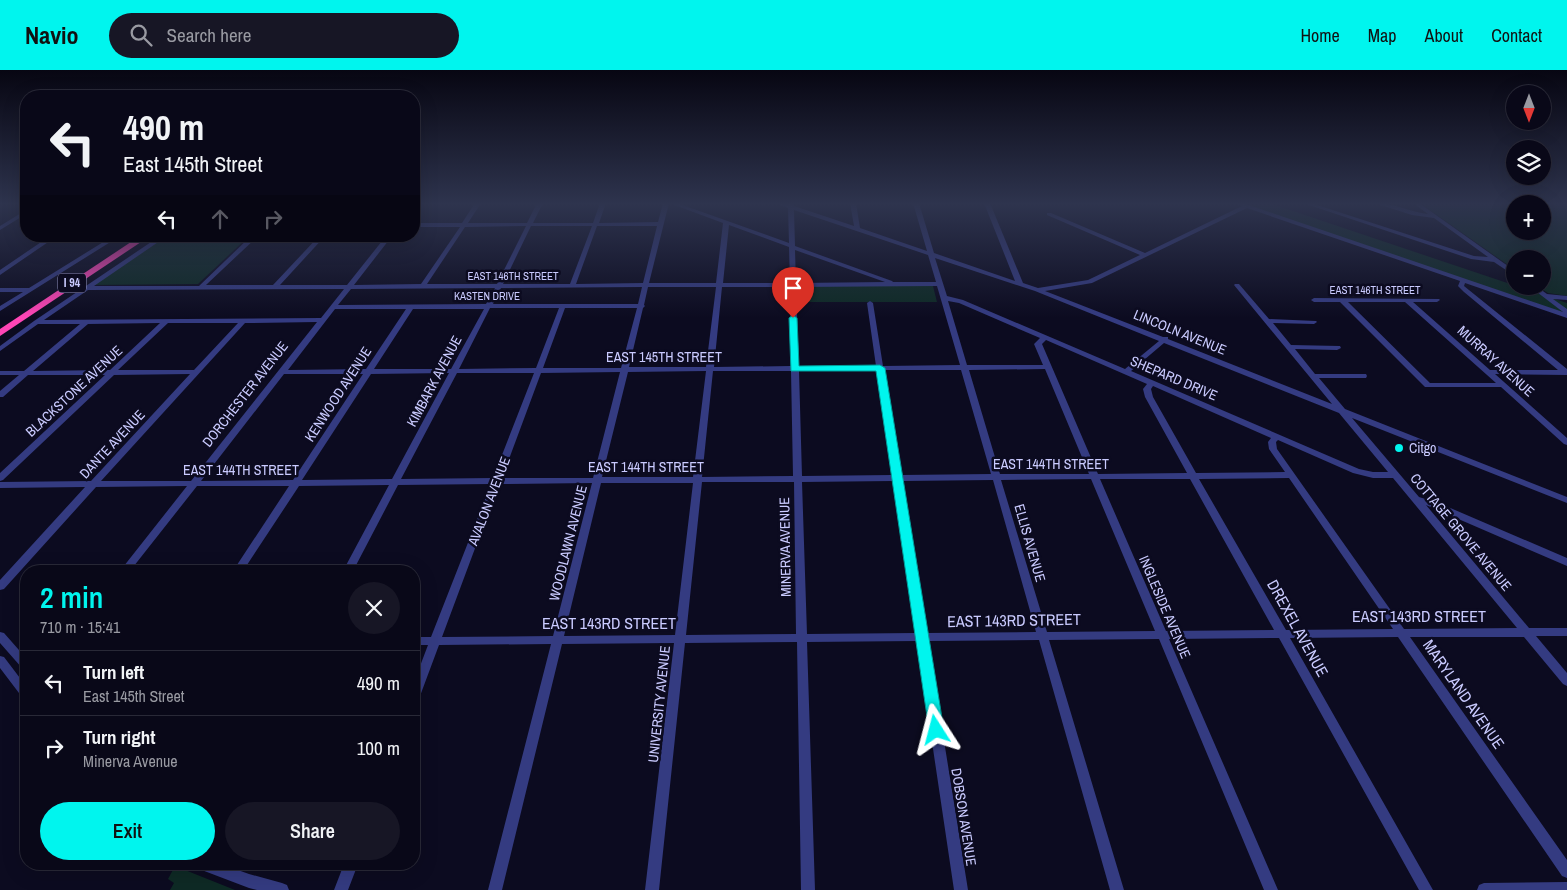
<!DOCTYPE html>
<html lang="en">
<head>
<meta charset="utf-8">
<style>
  :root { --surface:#090818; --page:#171625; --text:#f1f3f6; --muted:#999aa2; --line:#292937; --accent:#00f5ee }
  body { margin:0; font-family:"Archivo Narrow",sans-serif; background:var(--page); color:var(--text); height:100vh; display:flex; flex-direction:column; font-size:19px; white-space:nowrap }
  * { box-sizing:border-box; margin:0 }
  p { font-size:16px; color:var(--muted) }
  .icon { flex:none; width:28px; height:28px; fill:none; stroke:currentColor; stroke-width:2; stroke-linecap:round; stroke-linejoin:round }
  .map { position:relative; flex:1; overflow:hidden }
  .side { position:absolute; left:20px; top:495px; width:400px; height:305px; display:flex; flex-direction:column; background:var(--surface); border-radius:20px; box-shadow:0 5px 20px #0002,0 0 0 1px var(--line) }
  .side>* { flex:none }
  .banner { position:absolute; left:20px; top:20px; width:400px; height:152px; border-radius:20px; box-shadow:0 5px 20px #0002,0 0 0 1px var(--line); background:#090818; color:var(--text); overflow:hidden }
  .needle { width:32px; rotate:180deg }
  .tools { position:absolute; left:1506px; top:15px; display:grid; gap:10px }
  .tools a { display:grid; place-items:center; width:45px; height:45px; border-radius:50%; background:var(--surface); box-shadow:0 5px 20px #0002,0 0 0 1px var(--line); font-size:25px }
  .pin { position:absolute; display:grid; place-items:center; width:42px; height:42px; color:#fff; margin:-51px -21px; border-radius:50% 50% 50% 0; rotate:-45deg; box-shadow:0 0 5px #0007 }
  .pin .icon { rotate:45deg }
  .me { position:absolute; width:55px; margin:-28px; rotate:351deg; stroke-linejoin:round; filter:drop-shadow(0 0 4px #0008) }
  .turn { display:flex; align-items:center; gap:18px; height:105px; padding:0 20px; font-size:22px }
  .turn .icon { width:65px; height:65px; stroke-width:2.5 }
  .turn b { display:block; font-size:35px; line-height:42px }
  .lanes { display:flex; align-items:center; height:48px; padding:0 20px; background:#0003; justify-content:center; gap:25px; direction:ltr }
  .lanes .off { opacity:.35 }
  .round { display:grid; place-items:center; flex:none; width:52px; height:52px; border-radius:26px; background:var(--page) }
  .summary { display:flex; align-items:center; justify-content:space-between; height:85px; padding:0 20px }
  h1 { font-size:30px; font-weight:600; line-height:38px; color:var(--accent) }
  .primary-button { display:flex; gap:10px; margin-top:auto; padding:10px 20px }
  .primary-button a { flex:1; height:58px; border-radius:30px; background:var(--accent); color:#111; font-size:20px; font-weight:600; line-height:58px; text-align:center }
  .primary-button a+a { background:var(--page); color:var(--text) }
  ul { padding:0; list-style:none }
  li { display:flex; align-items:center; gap:15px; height:65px; padding:0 20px; border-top:1px solid var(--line) }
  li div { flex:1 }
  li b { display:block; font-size:19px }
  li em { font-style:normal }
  header { display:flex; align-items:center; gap:30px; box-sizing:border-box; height:70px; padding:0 25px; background:var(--accent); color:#111 }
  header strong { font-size:24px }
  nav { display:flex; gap:28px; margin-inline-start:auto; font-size:18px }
  .search { width:350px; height:45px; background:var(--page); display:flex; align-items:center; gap:12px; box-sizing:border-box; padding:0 18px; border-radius:28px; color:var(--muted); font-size:19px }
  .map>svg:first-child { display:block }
  .green { fill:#0e2a25; fill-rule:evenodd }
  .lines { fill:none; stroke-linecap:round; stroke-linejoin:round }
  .minor { fill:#343b81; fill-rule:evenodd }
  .highway { fill:#ff45b6; fill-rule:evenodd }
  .route { fill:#00f5ee; stroke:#009f9b }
  .poi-dot { fill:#00f5ee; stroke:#0c0b20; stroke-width:2 }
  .labels { text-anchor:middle; stroke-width:5; stroke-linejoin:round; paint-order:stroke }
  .far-street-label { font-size:11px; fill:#cacbff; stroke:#0c0b20 }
  .shield { fill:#0c0b20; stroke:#9191bc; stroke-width:1 }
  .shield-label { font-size:12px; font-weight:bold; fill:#cacbff }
  .street-label { font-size:14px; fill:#cacbff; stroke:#0c0b20 }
  .poi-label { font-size:14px; fill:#cacbff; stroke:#0c0b20; text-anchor:start }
  .near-street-label { font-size:16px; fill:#cacbff; stroke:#0c0b20 }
</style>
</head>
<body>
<header>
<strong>Navio</strong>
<div class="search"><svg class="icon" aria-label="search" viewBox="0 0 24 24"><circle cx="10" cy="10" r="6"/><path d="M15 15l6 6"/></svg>Search here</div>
<nav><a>Home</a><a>Map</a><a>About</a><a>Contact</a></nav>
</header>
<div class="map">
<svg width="1567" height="820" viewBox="0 0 1567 820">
  <rect width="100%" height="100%" fill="#0c0b20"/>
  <path class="green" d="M1238,133H1269L1567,233V246Z
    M1420,133H1567V226L1548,223L1537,216H1542V189H1515V200ZM1515,134H1542V161H1515Z
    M166,166H249L198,214L92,215Z
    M800,216H933L937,232H800Z
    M175,796L235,820H170L174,813L168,809Z"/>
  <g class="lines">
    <path class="minor" d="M414,133H418L414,137Z
      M475,133H481L468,153H527L537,133H543L533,153H593L600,133H606L599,153L658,152L663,133H669L649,213H716L723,153L669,133H677L789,173L788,138L776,133L788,134V133H794V136L854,156L850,133H856L860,158L927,181L913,133H919L934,183L1015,211L984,133H990L1023,213L1038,218L1088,210L1140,185L1047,145V143H1051L1145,183L1242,136L1235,133H1243L1563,242L1529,216H1536L1547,224L1567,226V230L1553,229L1567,239V248L1465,213L1464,216L1567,299V305L1495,304L1567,368V375L1564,374L1501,317H1425L1340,232H1314L1311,230L1314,228L1439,229L1440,230L1437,232H1413L1490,300H1558L1464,222L1458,216L1460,211L1247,138L1092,213L1045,221L1163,267H1168V269L1332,334L1234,215L1235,214H1239L1269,249L1316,251L1317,252L1314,254L1273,253L1291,275L1340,276L1341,278L1337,280L1295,279L1315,304H1366L1367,306L1366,308H1319L1345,339L1567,427V433L1352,348L1419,427L1441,434L1567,488V496L1426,435L1529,558H1567V566H1536L1567,603V616L1563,614L1524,567H1410L1567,790V808L1562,806L1398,567L1290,568L1433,820H1419L1279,568L1169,569L1278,820H1264L1159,569L1049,570L1124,820H1110L1039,570L928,571L968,820H954L917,571L807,572L815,820H801L797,572L685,573L659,820H645L674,573L562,574L502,820H488L551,574L439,575L420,626L418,629L414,631V612L428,575H414V567H431L491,414L398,415L353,501H343L389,415L299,416L243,501H233L289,416H197L130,501H120L187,416L96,417L4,519L0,520V510L85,417L0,418V412L91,411L190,304L114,305L3,410L0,411V403L105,305H28L3,327H0V321L19,305H0V301H24L80,254H38L0,281V276L34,251L160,166H167L94,216H199L251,166H258L206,215H273L319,166H325L280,215H347L386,166H392L354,215L421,214L460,157H414V153H462ZM794,140L928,185L936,212H893L892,211L795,176ZM729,155L789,177L790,213H723ZM526,156L497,214H427L465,157ZM531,156H592L570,214H503ZM597,156H657L643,213L576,214ZM795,180L885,212L796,213ZM935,188L1035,221L1159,271L1125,299L963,230L947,226ZM937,216L960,295L883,296L873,233L870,231L867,233L876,296H799L796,217ZM642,217L638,234H493L501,218ZM648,217H716L706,297H629L643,238L645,236L644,235ZM722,217H790L791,296L714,297ZM495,218L486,234L338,235L351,219ZM344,219L321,248L44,250L88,220ZM948,231L959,233L1040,268L1034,274L1043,295H967ZM1348,232H1405L1496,313H1430ZM490,238H559L536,298L459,299ZM565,238H637L621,298H543ZM335,239H406L366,299L288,300ZM413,239H484L451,299H374ZM317,252L191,411H101L245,253ZM160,253L110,300L33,301L88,254ZM168,253H238L194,300H118ZM1046,270L1147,314L1143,319L1145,327L1187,403L1098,404L1042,274ZM1164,273L1339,343L1388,402H1373L1359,399L1131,301ZM1045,299L1089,404H1000L969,300ZM877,300L892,405L802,406L799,301ZM884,300H961L991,404L901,405ZM706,301L693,407H602L628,302ZM713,301H791L793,406L702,407ZM620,302L593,408H502L541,303ZM449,303L392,409L302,410L371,304ZM457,303H534L493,408L401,409ZM284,304H363L293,410L201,411ZM1153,316L1271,368L1268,372L1269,379L1285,402L1196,403L1153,327L1151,319ZM1278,370L1353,403L1373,408H1393L1517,558L1404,559L1277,379L1276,372ZM1289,408L1393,559L1286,560L1199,409ZM1091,409L1155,561L1047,562L1001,410ZM1100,409H1190L1274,560L1166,561ZM993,410L1036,562L926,563L902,411ZM893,411L916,563L807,564L802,412ZM702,412H794L796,564L686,565ZM592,413L553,566L442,567L499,414ZM601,413H693L675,565L564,566Z
      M1303,133H1311L1474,186L1488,187L1434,148L1412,145L1374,133C1392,132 1410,142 1428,144L1413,133H1419L1515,201V206L1494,192L1471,189Z
      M26,140V144L0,160V156Z
      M50,166H57L0,205V200Z
      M113,166H120L0,241V236L23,222H0V218H29Z
      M0,562L4,563L26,588V599L22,598L0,573Z
      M0,586L4,587L26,616V629L22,627L0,598Z
      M197,794H221L249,804L282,813L287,815L289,820H257L249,818L199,799Z
      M344,794H358L348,820H334Z
      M1567,812V820H1477L1479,815L1484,813Z"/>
    <path class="highway" d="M140,166H150L0,266V259Z"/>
  </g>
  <linearGradient id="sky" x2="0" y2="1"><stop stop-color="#070612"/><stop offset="0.54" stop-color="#2e344e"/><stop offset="1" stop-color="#2e344e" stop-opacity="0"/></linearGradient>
  <rect width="1567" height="248" fill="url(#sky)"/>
  <path class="route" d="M793,245L797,248L799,296L880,295L885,298L944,660L942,664L936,666L931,664L929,660L876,301H791L789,248Z"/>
  <circle class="poi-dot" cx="1399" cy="378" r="5"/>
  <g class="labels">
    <g class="far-street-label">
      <text x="513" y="210">EAST 146TH STREET</text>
      <text x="1375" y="224">EAST 146TH STREET</text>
      <text x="487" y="230">KASTEN DRIVE</text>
    </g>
    <rect class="shield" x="58" y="203.5" width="28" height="19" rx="4"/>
    <g class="shield-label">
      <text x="72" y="217">I 94</text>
    </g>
    <g class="street-label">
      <text transform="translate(1180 262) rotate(22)" y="5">LINCOLN AVENUE</text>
      <text x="664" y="292">EAST 145TH STREET</text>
      <text transform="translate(1496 291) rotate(42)" y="5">MURRAY AVENUE</text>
      <text transform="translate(1174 308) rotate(23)" y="5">SHEPARD DRIVE</text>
      <text transform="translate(434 311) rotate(-62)" y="5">KIMBARK AVENUE</text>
      <text transform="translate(74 321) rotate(-43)" y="5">BLACKSTONE AVENUE</text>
      <text transform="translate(245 324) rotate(-52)" y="5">DORCHESTER AVENUE</text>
      <text transform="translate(338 324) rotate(-57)" y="5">KENWOOD AVENUE</text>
      <text transform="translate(112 374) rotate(-47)" y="5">DANTE AVENUE</text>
      <text x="1051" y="399">EAST 144TH STREET</text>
      <text x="646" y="402">EAST 144TH STREET</text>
      <text x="241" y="405">EAST 144TH STREET</text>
      <text transform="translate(489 431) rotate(-69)" y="5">AVALON AVENUE</text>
      <text transform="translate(1461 462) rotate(50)" y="5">COTTAGE GROVE AVENUE</text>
      <text transform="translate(568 473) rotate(-76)" y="5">WOODLAWN AVENUE</text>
      <text transform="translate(1030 473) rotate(74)" y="5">ELLIS AVENUE</text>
      <text transform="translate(785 477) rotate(-91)" y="5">MINERVA AVENUE</text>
      <text transform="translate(1165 537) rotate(67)" y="5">INGLESIDE AVENUE</text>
      <text transform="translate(659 634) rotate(-84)" y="5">UNIVERSITY AVENUE</text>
      <text transform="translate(964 747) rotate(81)" y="5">DOBSON AVENUE</text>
    </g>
    <g class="poi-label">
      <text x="1409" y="383">Citgo</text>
    </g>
    <g class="near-street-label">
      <text x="1419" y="552">EAST 143RD STREET</text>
      <text transform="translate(1014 550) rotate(-1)" y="6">EAST 143RD STREET</text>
      <text x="609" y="559">EAST 143RD STREET</text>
      <text transform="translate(1298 558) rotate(61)" y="6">DREXEL AVENUE</text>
      <text transform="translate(1464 624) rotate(55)" y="6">MARYLAND AVENUE</text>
    </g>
  </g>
</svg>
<div class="tools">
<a><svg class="needle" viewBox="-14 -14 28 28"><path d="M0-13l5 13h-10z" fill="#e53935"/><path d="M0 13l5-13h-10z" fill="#999aa2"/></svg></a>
<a><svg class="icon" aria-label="layers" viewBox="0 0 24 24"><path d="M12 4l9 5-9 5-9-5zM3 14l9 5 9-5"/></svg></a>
<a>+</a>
<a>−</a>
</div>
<div class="pin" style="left:793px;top:248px;background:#d93025"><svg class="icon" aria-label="arrive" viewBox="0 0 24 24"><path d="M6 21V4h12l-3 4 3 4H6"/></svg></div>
<svg class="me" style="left:936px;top:660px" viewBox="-20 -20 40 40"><path d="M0-17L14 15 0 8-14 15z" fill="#00f5ee" stroke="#fff" stroke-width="4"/></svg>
<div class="banner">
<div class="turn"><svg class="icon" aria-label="left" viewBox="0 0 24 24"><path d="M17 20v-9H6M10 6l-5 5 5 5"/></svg><div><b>490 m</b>East 145th Street</div></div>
<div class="lanes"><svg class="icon" aria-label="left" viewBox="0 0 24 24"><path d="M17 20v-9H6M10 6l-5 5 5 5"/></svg><svg class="icon off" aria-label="ahead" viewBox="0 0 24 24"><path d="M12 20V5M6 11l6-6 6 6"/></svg><svg class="icon off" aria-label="right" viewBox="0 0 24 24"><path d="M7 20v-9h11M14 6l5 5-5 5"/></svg></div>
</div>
<section class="side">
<div class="summary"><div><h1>2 min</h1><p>710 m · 15:41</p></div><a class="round"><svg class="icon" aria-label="close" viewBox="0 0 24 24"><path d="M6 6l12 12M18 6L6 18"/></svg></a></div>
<ul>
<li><svg class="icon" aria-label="left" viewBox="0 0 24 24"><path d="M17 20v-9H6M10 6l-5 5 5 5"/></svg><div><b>Turn left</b><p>East 145th Street</p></div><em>490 m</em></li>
<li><svg class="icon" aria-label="right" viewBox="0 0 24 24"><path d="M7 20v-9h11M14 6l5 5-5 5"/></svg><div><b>Turn right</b><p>Minerva Avenue</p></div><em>100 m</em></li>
</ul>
<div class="primary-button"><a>Exit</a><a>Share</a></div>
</section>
</div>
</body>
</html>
